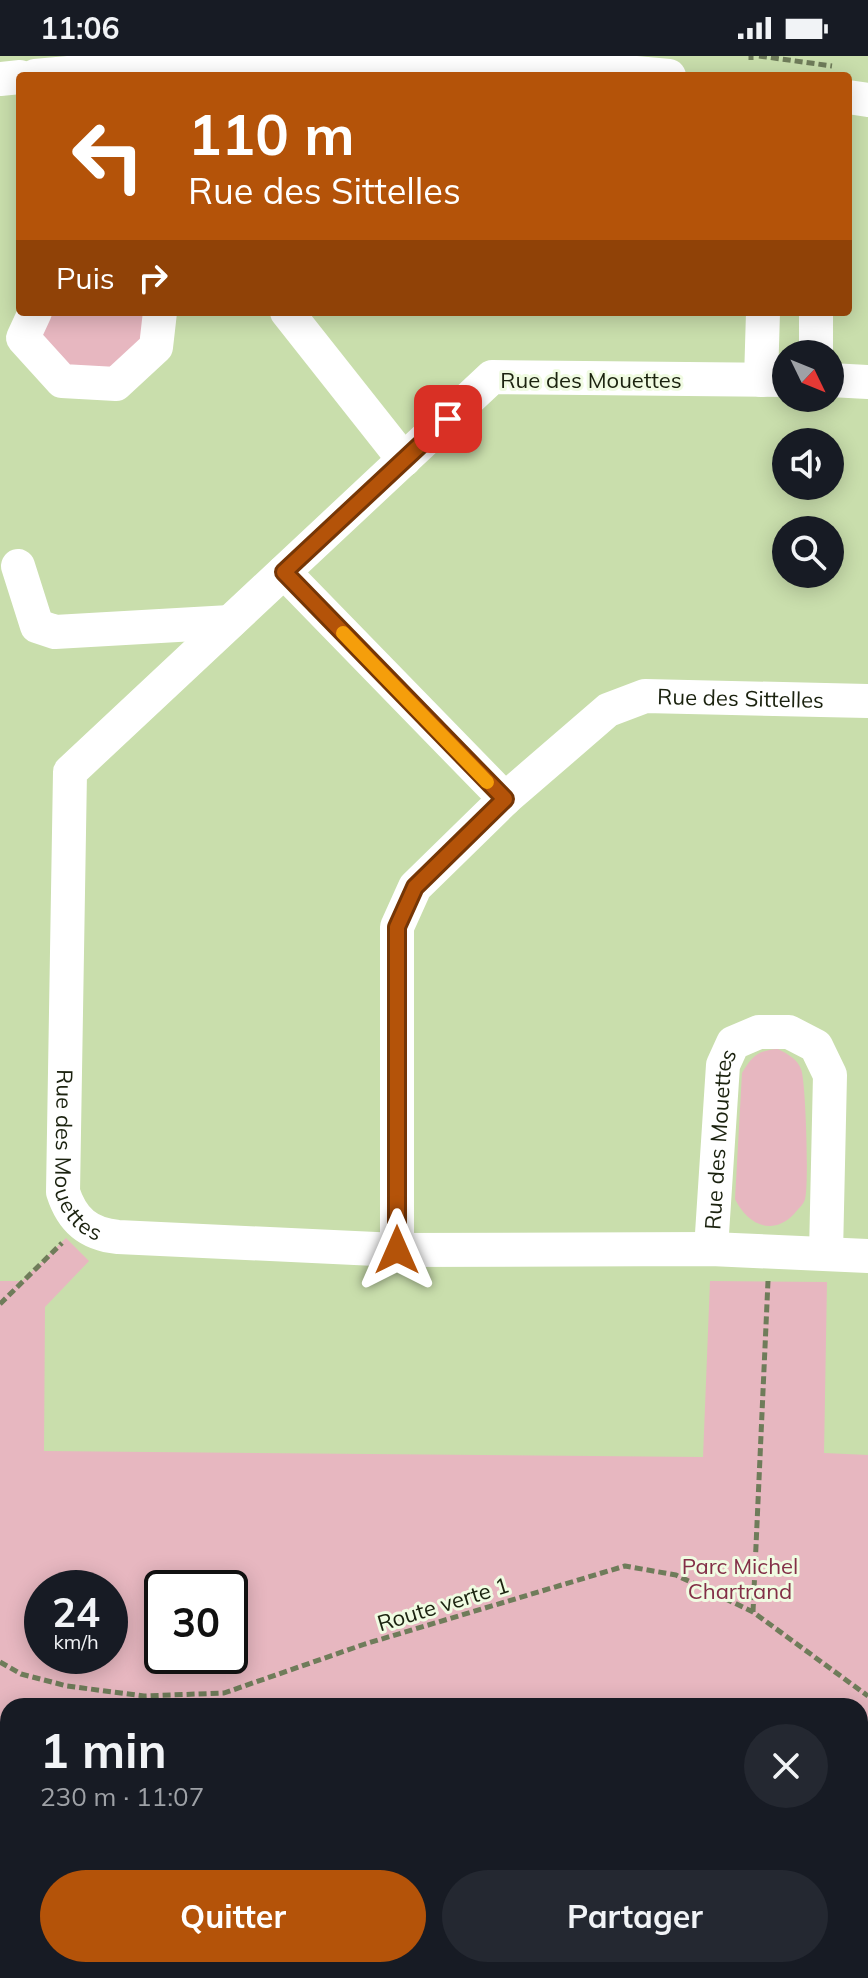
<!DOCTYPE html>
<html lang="fr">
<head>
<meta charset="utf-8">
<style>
  :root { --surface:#171b24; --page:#242831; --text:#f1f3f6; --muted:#9ea1a6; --accent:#b45309 }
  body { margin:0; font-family:Mulish,sans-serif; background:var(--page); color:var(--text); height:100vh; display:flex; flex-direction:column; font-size:30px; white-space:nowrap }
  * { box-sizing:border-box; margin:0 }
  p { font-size:26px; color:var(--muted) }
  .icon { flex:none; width:44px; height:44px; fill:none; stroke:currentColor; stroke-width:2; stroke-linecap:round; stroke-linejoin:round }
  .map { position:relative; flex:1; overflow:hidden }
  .drawer { position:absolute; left:0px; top:1642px; width:868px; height:280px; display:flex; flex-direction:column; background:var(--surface); border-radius:24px 24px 0 0; box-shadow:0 4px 20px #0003 }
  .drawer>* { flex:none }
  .top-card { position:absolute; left:16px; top:16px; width:836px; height:244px; border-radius:8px; box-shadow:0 4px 20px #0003; background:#b45309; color:#fff; overflow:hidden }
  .needle { width:52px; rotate:133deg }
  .fabs { position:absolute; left:772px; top:284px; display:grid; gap:16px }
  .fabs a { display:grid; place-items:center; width:72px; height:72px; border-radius:50%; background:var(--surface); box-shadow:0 4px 20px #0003; font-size:40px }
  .speed { position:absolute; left:24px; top:1514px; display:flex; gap:16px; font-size:40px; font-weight:700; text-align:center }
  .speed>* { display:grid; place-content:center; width:104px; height:104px; border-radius:50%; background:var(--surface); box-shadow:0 4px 20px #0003; line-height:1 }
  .speed small { font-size:20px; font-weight:400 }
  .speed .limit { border:4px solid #111; border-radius:12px; background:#fff; color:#111 }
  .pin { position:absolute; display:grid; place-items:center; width:68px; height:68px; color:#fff; margin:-34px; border-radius:16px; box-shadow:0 4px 12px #0006 }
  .me { position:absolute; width:88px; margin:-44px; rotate:0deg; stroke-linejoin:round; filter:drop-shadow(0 0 6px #0008) }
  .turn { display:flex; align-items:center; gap:28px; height:168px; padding:0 40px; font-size:36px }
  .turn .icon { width:104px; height:104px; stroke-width:2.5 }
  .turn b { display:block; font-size:56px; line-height:68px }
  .then { display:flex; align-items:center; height:76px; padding:0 40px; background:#0003; gap:16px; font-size:30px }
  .round { display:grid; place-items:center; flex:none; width:84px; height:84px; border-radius:42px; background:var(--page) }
  .headline { display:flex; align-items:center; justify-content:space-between; height:136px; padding:0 40px }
  h1 { font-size:48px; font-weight:700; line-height:60px }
  .button { display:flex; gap:16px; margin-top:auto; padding:16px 40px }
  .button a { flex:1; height:92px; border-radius:48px; background:var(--accent); color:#fff; font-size:32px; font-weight:700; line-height:92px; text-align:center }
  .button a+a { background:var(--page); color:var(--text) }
  .status { display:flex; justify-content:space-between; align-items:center; height:56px; padding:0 40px; background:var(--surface); direction:ltr }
  .status svg { height:22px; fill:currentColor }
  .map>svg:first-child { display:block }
  .green { fill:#e7b7c0; fill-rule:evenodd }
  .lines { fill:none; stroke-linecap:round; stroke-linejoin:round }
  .path { stroke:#6f7c5a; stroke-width:5; stroke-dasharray:8 4; stroke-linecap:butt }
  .minor { stroke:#fff; stroke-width:34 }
  .route-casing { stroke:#753606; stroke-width:20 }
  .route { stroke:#b45309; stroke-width:14 }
  .slow { stroke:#f59e0b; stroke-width:14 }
  .labels { text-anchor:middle; stroke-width:6; stroke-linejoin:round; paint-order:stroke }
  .street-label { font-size:22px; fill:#1b220f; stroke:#f0fbe2 }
  .park-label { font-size:22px; fill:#832f47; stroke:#f0fbe2 }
</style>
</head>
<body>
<div class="status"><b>11:06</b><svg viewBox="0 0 49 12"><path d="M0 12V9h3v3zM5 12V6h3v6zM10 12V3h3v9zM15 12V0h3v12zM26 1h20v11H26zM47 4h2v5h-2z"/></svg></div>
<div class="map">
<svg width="868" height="1922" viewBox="0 0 868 1922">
  <rect width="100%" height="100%" fill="#c9deac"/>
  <path class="green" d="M35,256H160L116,328L62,325L23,282Z
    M778,993C788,998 797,1003 801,1013C806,1025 809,1131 805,1143C804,1148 797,1154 794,1158C772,1181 747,1168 735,1143L742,1017C752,1000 759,994 778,993Z
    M66,1182L89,1205L45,1251L44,1395L703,1401L710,1225L827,1226L824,1397L868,1399V1922H0V1225H22ZM42,1532H110V1600H42ZM162,1532H230V1600H162ZM8,1650H860V1914H8Z"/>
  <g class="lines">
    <path class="path" d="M759,0L832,10
      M751,4V0
      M0,1248L62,1187
      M753,1556L768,1225
      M0,1606L21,1618L67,1630L144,1640L224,1637L365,1588L625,1510L676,1519L753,1556L868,1640
      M0,1719L8,1737
      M157,1914L162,1922
      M759,1914L775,1922
      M462,1922L499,1915L535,1914"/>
    <g class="minor">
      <path d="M35,20C242,0 462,0 669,20"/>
      <path d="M0,23L20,21"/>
      <path d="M848,41L868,44"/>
      <path d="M35,256L23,282L62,325L116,328L156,291L160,256"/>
      <path d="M287,256L404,404"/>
      <path d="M816,298V256"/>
      <path d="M761,324L763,256"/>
      <path id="s1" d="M786,324L492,321L70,716L63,1136C72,1164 88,1178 118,1181L397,1194L711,1193L868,1200"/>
      <path d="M830,324L868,326"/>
      <path d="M18,510L37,570L55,576L230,566"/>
      <path d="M284,516L505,743"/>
      <path id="s2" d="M711,1193L723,1009L733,987L759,976H789L816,990L830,1019L826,1197"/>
      <path id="s3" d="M397,1194V871L415,831L505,743L608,654L645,640L868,645"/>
    </g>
  </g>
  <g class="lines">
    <g class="route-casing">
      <path id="route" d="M397,1194V871L415,831L505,743L284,516L448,363"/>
    </g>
    <use href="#route" class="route"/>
    <path class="slow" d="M343,577L487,726"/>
  </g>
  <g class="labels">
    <g class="street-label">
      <text x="591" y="332">Rue des Mouettes</text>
      <text dy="8" stroke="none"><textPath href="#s3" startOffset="764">Rue des Sittelles</textPath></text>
      <text dy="8" stroke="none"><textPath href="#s2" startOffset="110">Rue des Mouettes</textPath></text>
      <text dy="8" stroke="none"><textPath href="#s1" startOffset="1260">Rue des Mouettes</textPath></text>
      <text transform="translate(443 1548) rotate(-17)" y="8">Route verte 1</text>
    </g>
    <g class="park-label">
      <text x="740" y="1518">Parc Michel<tspan x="740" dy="25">Chartrand</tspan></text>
    </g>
  </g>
</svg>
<div class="fabs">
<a><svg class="needle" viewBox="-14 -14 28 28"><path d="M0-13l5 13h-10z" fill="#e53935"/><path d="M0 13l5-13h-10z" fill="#9ea1a6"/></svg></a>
<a><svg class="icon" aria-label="sound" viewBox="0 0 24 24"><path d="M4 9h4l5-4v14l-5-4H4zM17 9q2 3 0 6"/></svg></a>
<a><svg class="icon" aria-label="search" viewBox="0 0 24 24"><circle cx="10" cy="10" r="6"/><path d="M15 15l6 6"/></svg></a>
</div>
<div class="speed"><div>24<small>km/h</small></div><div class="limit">30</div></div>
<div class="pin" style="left:448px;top:363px;background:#d93025"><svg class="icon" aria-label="arrive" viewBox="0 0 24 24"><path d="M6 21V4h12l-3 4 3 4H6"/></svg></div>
<svg class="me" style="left:397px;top:1194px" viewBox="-20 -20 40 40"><path d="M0-17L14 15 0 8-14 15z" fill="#b45309" stroke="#fff" stroke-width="4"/></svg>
<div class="top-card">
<div class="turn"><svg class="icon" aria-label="left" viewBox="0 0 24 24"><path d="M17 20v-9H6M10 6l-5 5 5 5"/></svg><div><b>110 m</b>Rue des Sittelles</div></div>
<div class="then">Puis<svg class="icon" aria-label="right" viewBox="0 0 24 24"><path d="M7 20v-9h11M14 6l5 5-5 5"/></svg></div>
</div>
<section class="drawer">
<div class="headline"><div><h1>1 min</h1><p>230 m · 11:07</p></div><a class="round"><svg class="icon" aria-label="close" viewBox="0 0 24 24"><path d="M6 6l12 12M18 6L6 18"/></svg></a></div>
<div class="button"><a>Quitter</a><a>Partager</a></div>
</section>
</div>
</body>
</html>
